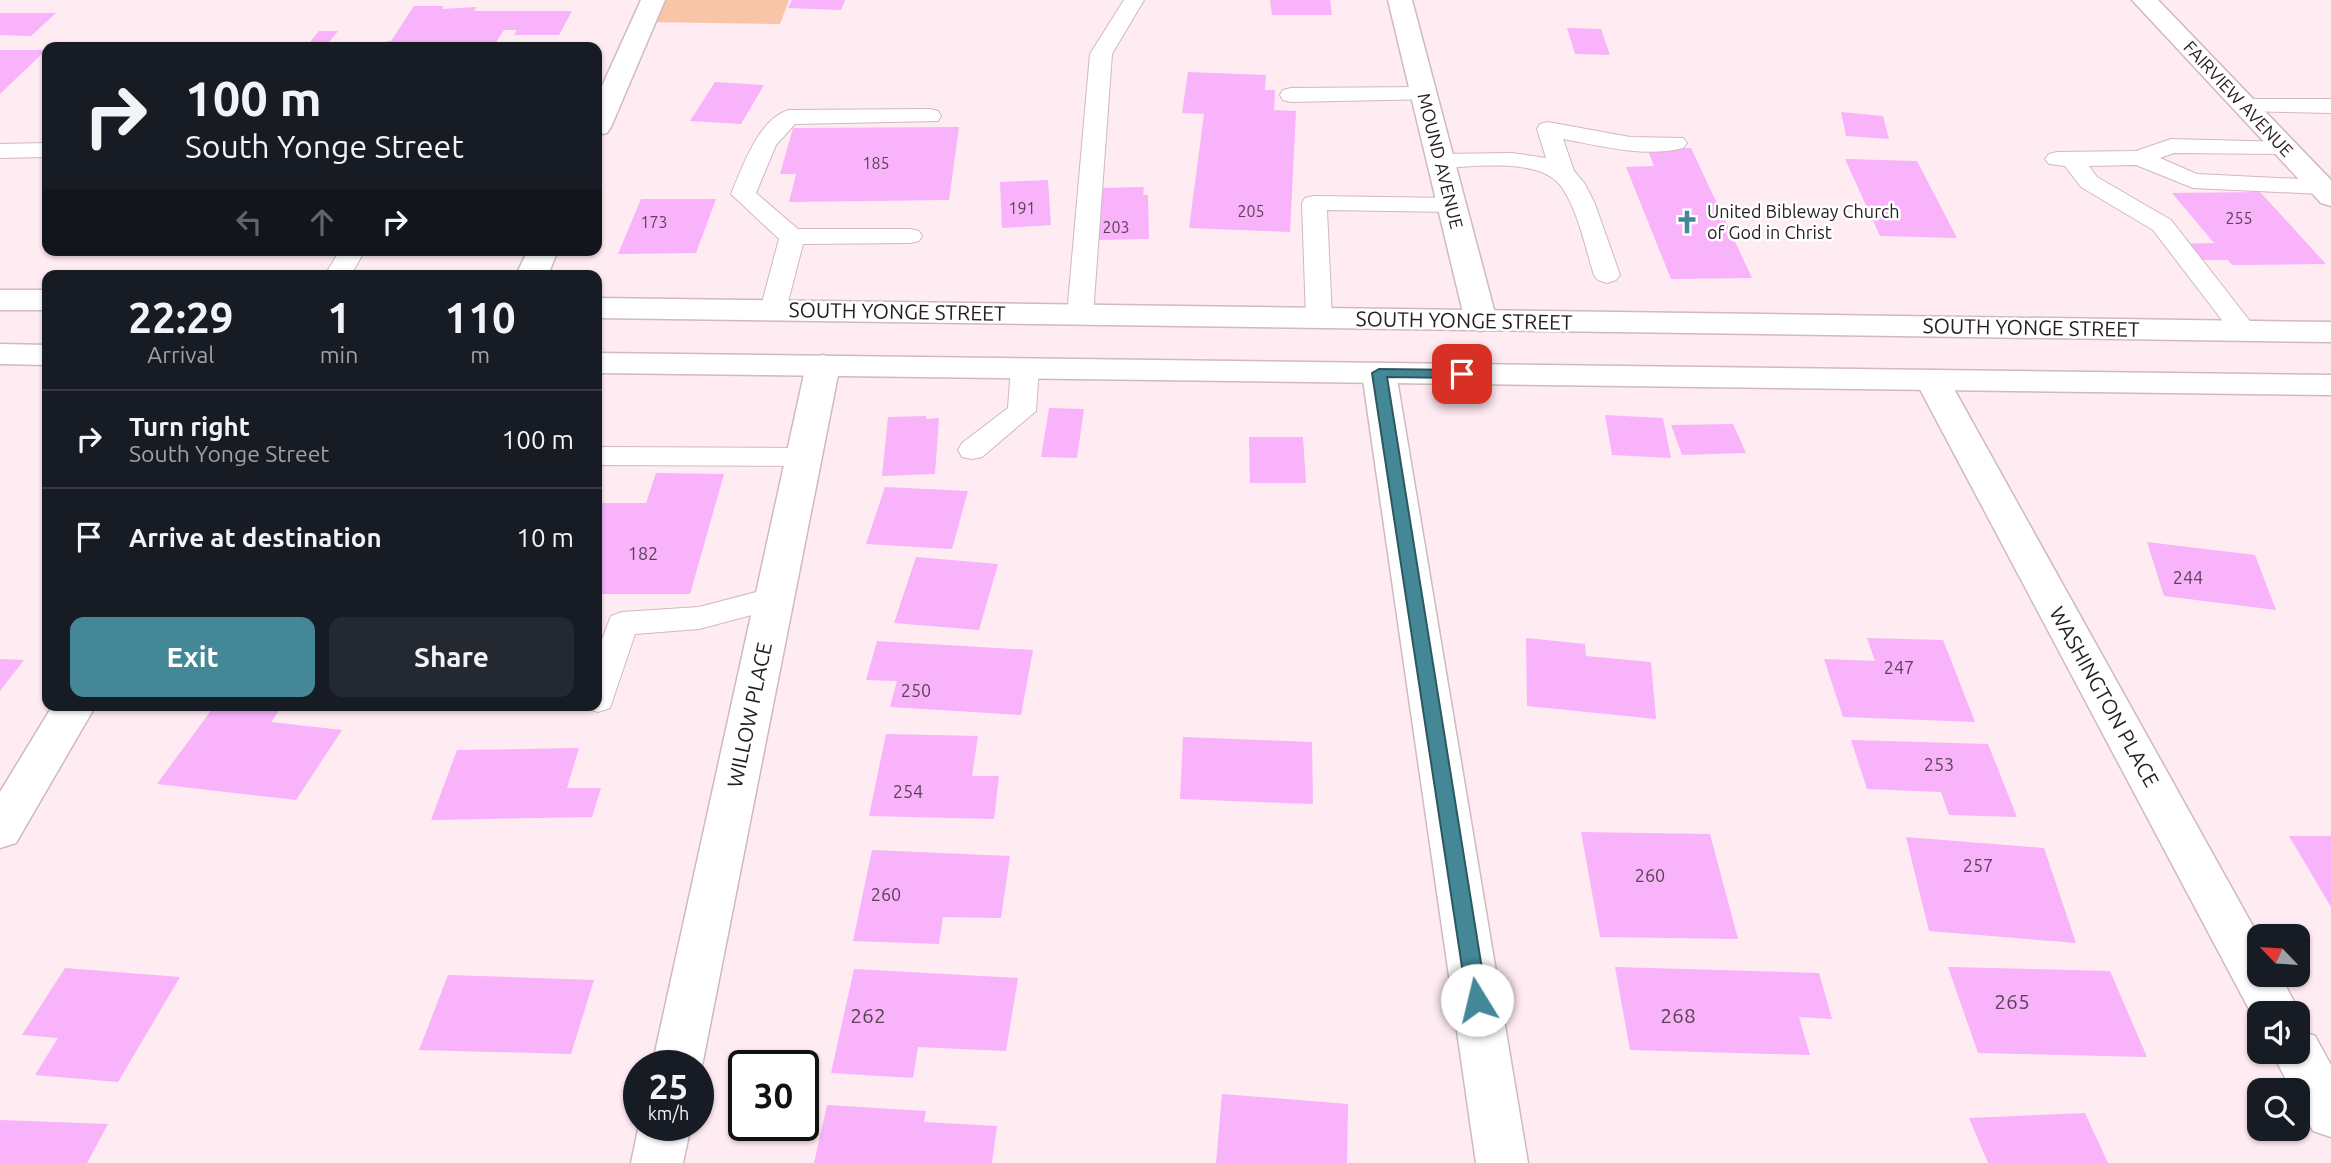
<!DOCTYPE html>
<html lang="en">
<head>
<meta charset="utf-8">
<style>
  :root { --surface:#171b24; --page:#242831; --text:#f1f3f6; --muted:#9ea1a6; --line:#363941; --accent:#448897 }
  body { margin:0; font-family:Ubuntu,sans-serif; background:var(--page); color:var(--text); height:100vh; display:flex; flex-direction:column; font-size:26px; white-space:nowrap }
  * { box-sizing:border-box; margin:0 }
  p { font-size:23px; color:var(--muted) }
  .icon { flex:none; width:38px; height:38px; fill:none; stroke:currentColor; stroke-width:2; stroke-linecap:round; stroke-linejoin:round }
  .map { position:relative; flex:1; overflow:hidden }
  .details { position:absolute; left:42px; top:270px; width:560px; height:441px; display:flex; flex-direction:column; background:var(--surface); border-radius:14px; box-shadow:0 2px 5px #0004 }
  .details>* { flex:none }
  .hud { position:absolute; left:42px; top:42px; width:560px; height:214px; border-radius:14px; box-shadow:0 2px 5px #0004; background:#171b24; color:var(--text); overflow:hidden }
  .needle { width:46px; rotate:295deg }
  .tools { position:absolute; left:2247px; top:924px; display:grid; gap:14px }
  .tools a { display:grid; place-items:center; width:63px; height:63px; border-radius:14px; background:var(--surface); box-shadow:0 2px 5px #0004; font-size:35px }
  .speed { position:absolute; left:623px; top:1050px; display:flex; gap:14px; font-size:35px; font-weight:700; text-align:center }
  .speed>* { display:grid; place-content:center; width:91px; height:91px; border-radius:50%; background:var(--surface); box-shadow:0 2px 5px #0004; line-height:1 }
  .speed small { font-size:18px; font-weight:400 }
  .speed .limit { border:4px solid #111; border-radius:10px; background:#fff; color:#111 }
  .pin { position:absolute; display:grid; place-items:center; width:60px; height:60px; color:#fff; margin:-30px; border-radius:14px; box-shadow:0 4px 10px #0006 }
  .me { position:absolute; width:77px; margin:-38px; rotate:351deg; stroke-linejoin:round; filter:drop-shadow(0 0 5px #0008) }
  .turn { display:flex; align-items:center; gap:24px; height:147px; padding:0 28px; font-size:32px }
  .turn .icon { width:91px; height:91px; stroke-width:2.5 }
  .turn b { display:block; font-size:49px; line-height:60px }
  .lanes { display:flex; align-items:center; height:66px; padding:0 28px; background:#0003; justify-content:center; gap:35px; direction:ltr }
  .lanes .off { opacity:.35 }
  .eta { display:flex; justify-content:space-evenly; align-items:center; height:119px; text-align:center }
  .eta b { font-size:42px; font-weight:700; line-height:49px }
  .action { display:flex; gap:14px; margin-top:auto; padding:14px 28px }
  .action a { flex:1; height:80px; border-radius:14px; background:var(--accent); color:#fff; font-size:28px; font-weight:700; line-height:80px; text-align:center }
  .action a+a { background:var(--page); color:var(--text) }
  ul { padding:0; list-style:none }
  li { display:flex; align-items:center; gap:21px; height:98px; padding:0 28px; border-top:2px solid var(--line) }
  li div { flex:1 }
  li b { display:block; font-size:26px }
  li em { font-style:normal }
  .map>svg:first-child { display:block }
  .green { fill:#f9c5a8 }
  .building { fill:#f8b3fa }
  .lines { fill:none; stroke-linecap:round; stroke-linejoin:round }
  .lane-casing { stroke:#d0b9c1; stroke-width:2 }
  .street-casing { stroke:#d0b9c1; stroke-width:3 }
  .primary-casing { stroke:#d0b9c1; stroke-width:3 }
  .lane { fill:#fff; fill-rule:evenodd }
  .street { fill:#fff; fill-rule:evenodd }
  .primary { fill:#fff; fill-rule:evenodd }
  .route { fill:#448897; stroke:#2c5862; stroke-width:2 }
  .labels { text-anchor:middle; stroke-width:5; stroke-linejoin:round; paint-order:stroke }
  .far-number-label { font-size:16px; fill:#5a4357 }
  .far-street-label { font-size:18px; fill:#261e21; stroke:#fff }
  .far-poi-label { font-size:18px; fill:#261e21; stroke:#fff; text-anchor:start }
  .number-label { font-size:18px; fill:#5a4357 }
  .street-label { font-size:21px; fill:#261e21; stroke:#fff }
  .near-number-label { font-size:21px; fill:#5a4357 }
</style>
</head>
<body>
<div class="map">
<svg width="2331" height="1163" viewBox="0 0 2331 1163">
  <rect width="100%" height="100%" fill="#ffebf2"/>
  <path class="green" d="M653,0H789L780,24L643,22Z"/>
  <path class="building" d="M792,0H845L841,10L788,8Z
    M1270,0H1330L1332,15H1272Z
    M414,6H444L442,9L477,7L474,11H572L559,35H514L517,30H504L493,47H382L387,41H391Z
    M0,13H56L31,36L0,35Z
    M1567,28L1601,29L1610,55L1575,54Z
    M319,31H338L325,47H306Z
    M0,50H46L0,94Z
    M1188,72L1266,75L1265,90H1275L1274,110L1296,111L1290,232L1189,228L1204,114L1182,113Z
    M715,82L764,85L741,124L690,121Z
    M1841,112L1883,116L1889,139L1846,136Z
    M959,127L949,200L789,202L796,174H780L793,128Z
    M1647,148H1691L1752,278L1671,279L1626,167L1654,166Z
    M1845,159L1917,161L1957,238L1880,236Z
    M1048,180L1051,225L1002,228L1000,182Z
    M1144,187L1143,195H1148L1149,239L1097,240L1099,188Z
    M2260,192L2326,264L2232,265L2228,260H2189L2177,244L2214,243L2172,193Z
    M641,199H716L696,253L618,254Z
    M1049,408L1084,409L1077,458L1041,457Z
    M1605,415L1663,418L1671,458L1612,455Z
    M926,416V419L939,418L935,474L882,476L888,417Z
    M1733,424L1746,453L1682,455L1671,425Z
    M1249,437H1303L1306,483H1250Z
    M656,473L724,474L690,594H597V503H646Z
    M885,487L968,491L952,549L866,544Z
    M2147,542L2255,555L2276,610L2164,596Z
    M916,557L998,564L979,630L894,623Z
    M1526,638L1585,644L1586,656L1651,662L1656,719L1527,706Z
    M1867,638L1943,640L1975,722L1843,717L1824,659L1875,661Z
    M877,641L1033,650L1021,715L890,707L897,681L866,680Z
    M0,659L24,660L0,691Z
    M215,705H283L271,722L342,730L296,800L157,784Z
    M886,734L978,736L972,776H999L994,819L869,816Z
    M1183,737L1312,742L1313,804L1180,799Z
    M1851,740L1988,744L2017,817L1949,815L1941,792L1867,789Z
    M579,748L567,788H601L592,817L431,820L457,750Z
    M1581,832L1710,834L1738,939L1600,937Z
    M2289,836H2331V907Z
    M1906,837L2044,848L2076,943L1929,931Z
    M872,850L1010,856L1001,918L943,917L939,944L853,941Z
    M1615,967L1819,973L1832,1019L1799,1017L1810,1055L1630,1050Z
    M1948,967L2110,971L2147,1057L1978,1053Z
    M65,968L180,977L118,1082L35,1075L58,1038L22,1035Z
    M854,969L1018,978L1006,1051L918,1047L913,1078L831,1073Z
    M448,975L594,980L571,1054L419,1050Z
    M1222,1094L1348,1104L1347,1163H1216Z
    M827,1105L926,1111L924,1122L997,1126L992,1163H814Z
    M2085,1113L2108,1163H1988L1969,1118Z
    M0,1120L108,1124L87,1163H0Z"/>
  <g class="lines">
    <g class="lane-casing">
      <path id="lane" d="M1124,0H1144L1112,54L1093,315L1089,321L1080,323L1071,321L1067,315L1090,54Z
        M1424,87L1432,89L1435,94L1432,99L1291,102L1283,100L1280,95L1283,90L1291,88Z
        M2245,99H2331V113L2237,111L2234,106L2237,101Z
        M930,109L938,111L941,116L938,121L795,124L776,145L756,193L798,229H910L919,231L922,236L919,241L910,243L803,244L786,310L782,316L773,318L764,316L760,310L779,239L731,194C742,168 759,118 789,110Z
        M1548,122L1630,137L1683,138L1687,143L1683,148C1644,158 1602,146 1563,139L1574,171L1585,184L1595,204L1620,275L1616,280L1607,283L1598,280L1594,275C1585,247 1579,214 1563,189C1543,156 1474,167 1441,168L1433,166L1429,161L1433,156L1441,154L1512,153L1546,158L1537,129L1540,124Z
        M2171,139L2291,142L2295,147L2291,152L2283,154L2174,153L2160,158L2197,174L2321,180L2331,184L2329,192L2321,194L2193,188L2136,165L2089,166L2097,177L2171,220L2253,325L2257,331L2253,337L2244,339L2235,337L2153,230L2081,187L2065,166L2049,164L2045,159L2049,154L2057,152L2136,151Z
        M47,143V157L0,158V144Z
        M1314,196L1452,198L1461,200L1464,205L1461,210L1452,212L1327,210L1332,319L1328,325L1319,327L1310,325L1306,319L1302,203L1305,198Z
        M340,250H365L351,275H325Z
        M1025,359L1035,361L1039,367L1036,411L982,457L972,459L962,457L958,450L962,443L1008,408L1011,367L1015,361Z
        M597,447L804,448L814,450L819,457L814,464L804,466L597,465Z
        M775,587L786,590L791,598L786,606L699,629L635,634L610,708L598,712L586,708L585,705H597V652L611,616L622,612L699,607Z"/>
    </g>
    <g class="street-casing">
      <path id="street" d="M641,0H665L611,127L607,133L597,135V97Z
        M1388,0H1412L1497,321L1492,328L1481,331L1470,328L1465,321Z
        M2132,0H2158L2331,180V206L2321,203Z
        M528,250H558L548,275H516Z
        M823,355L835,358L840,365L702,1066L698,1074V1066H652L806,365L811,358Z
        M1379,363L1391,366L1396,373L1528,1163H1476L1362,373L1367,366Z
        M1932,370L1944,373L1949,380L2259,937V975H2280L2300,1013L2298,1018V1013H2259V1028L1915,380L1920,373Z
        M53,705H96L16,843L0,848V792Z
        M2298,1030L2315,1036L2331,1065V1137L2313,1131L2298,1102V1090H2291L2272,1052H2298Z
        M639,1125H691L683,1163H631Z"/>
    </g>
    <g class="primary-casing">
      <path id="primary" d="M0,290H47V310H0Z
        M597,298L2331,322V342L597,318Z
        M0,344L47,345V365L0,364Z
        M597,353L2331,375V395L597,373Z"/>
    </g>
    <use href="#lane" class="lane"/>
    <use href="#street" class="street"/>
    <use href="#primary" class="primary"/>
  </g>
  <path class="route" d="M1379,369L1462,370L1469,374L1462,378L1387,377L1487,1000L1484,1006L1477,1008L1470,1006L1467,1000L1372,373Z"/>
  <defs>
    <g id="church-bare" transform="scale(1.89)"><path d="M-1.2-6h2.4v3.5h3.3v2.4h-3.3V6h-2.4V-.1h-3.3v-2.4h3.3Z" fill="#448897" stroke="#fff" stroke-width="2.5" paint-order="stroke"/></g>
  </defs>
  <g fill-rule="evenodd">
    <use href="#church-bare" x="1687" y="222"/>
  </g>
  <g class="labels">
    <g class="far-number-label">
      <text x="876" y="169">185</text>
      <text x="1022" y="214">191</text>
      <text x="1251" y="217">205</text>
      <text x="2239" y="224">255</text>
      <text x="654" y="228">173</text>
      <text x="1116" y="233">203</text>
    </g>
    <g class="far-street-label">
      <text transform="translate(2238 99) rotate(47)" y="6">FAIRVIEW AVENUE</text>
      <text transform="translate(1440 161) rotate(76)" y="6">MOUND AVENUE</text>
    </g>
    <g class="far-poi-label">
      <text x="1707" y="218">United Bibleway Church<tspan x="1707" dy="21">of God in Christ</tspan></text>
    </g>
    <g class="number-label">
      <text x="643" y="560">182</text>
      <text x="2188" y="584">244</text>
      <text x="1899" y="674">247</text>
      <text x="916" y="697">250</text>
      <text x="1939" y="771">253</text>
      <text x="908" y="798">254</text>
      <text x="1978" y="872">257</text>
      <text x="1650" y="882">260</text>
      <text x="886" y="901">260</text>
    </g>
    <g class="street-label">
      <text transform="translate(897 312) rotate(1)" y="7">SOUTH YONGE STREET</text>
      <text transform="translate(1464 321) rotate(1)" y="7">SOUTH YONGE STREET</text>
      <text transform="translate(2031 328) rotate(1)" y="7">SOUTH YONGE STREET</text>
      <text transform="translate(2104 697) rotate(61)" y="7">WASHINGTON PLACE</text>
      <text transform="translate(750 715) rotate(-78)" y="7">WILLOW PLACE</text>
    </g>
    <g class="near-number-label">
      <text x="2012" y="1009">265</text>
      <text x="868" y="1023">262</text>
      <text x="1678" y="1023">268</text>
    </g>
  </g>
</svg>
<div class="tools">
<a><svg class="needle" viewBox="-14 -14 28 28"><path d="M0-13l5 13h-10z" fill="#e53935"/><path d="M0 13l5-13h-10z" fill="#9ea1a6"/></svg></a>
<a><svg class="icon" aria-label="sound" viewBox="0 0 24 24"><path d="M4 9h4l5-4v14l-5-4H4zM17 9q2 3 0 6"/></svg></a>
<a><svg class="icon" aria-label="search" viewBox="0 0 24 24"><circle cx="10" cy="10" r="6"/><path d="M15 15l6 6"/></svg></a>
</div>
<div class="speed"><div>25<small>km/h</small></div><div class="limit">30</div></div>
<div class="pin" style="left:1462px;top:374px;background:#d93025"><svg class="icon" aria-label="arrive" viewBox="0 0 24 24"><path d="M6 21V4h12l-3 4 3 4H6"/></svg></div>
<svg class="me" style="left:1477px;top:1000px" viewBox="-20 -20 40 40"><circle r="19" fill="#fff"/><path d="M0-13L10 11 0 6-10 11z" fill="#448897"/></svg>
<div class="hud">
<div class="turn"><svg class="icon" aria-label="right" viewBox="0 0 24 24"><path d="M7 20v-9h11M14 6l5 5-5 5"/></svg><div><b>100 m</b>South Yonge Street</div></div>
<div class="lanes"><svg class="icon off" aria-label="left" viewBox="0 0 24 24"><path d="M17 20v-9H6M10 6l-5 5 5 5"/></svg><svg class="icon off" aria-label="ahead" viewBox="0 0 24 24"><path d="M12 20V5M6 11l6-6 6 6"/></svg><svg class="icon" aria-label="right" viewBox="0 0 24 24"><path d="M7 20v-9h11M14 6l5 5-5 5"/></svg></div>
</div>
<section class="details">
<div class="eta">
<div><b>22:29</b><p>Arrival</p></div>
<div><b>1</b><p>min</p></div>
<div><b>110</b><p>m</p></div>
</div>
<ul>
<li><svg class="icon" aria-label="right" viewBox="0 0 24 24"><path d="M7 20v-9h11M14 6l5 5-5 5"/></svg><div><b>Turn right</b><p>South Yonge Street</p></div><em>100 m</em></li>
<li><svg class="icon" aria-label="arrive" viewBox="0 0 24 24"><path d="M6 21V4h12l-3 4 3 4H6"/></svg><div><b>Arrive at destination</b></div><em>10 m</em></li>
</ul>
<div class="action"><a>Exit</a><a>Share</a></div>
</section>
</div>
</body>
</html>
